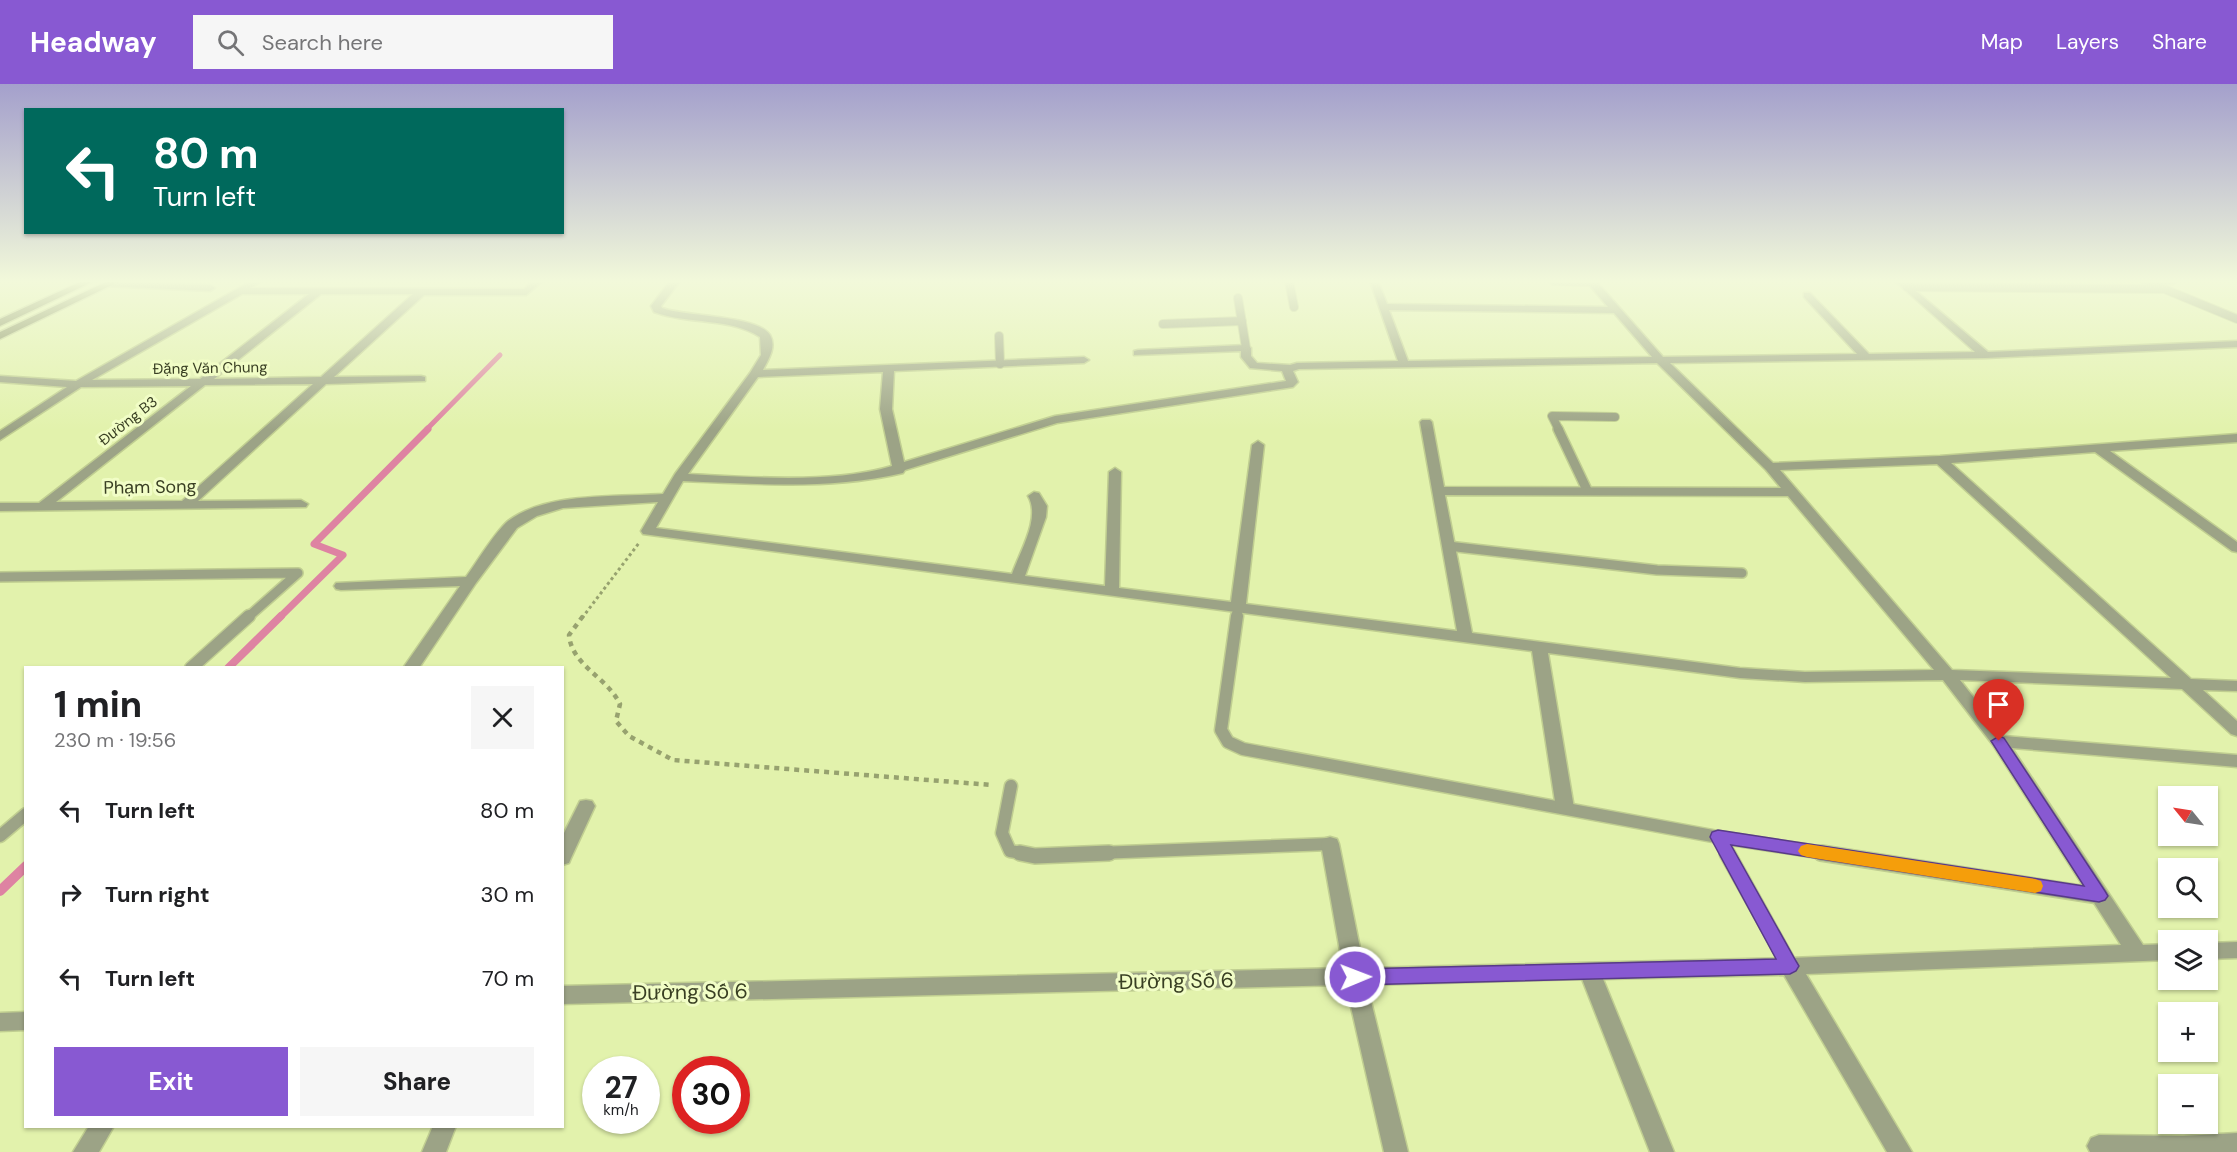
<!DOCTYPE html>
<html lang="en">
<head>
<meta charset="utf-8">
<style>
  :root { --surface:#fff; --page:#f6f6f6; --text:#202124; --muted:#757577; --accent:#8859d2 }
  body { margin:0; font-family:"DM Sans",sans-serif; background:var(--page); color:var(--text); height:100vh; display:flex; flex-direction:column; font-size:22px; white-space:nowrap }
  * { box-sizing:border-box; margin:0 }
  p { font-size:20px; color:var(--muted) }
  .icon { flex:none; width:33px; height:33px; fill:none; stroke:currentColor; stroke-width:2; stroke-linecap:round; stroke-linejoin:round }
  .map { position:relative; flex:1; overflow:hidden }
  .sheet { position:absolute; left:24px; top:582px; width:540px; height:462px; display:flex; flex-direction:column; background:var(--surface); border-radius:0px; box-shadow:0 2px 4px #0004 }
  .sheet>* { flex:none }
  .hud { position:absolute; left:24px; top:24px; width:540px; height:126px; border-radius:0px; box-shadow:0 2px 4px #0004; background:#00695c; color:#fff; overflow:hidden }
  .needle { width:39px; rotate:300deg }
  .controls { position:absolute; left:2158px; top:702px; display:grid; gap:12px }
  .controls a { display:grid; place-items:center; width:60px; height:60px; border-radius:0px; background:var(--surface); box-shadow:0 2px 4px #0004; font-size:30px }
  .speed { position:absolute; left:582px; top:972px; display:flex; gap:12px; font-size:30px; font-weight:700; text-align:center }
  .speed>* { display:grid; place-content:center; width:78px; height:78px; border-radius:50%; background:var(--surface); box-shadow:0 2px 4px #0004; line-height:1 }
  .speed small { font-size:15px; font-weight:400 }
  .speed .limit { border:9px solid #d22; background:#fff; color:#111 }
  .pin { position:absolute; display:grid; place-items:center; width:51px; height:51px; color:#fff; margin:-62px -26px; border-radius:50% 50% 50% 0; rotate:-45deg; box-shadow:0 0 6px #0007 }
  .pin .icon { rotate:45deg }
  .me { position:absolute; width:66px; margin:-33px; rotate:89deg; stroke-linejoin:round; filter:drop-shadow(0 0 4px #0008) }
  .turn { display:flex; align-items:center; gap:21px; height:126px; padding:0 30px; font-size:27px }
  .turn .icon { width:78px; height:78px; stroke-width:2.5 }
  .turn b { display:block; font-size:42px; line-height:51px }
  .round { display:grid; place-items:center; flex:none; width:63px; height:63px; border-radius:0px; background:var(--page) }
  .headline { display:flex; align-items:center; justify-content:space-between; height:102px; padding:0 30px }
  h1 { font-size:36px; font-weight:800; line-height:45px }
  .action { display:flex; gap:12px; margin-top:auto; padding:12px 30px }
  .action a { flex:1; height:69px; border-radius:0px; background:var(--accent); color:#fff; font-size:24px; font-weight:800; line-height:69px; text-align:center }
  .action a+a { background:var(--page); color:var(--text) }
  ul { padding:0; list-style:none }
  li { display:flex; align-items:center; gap:18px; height:84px; padding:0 30px }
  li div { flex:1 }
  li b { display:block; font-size:22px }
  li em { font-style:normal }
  header { display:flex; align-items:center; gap:36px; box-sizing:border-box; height:84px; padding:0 30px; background:var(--accent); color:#fff }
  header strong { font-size:28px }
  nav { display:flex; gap:33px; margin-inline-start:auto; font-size:21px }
  .search { width:420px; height:54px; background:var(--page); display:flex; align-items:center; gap:15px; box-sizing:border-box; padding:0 21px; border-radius:0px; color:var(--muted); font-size:22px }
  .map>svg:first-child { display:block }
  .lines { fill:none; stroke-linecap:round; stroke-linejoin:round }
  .stream-far3 { stroke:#de83a2; stroke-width:5 }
  .stream-far2 { stroke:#de83a2; stroke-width:7 }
  .stream-far1 { stroke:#de83a2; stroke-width:8 }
  .stream { stroke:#de83a2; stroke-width:10 }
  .lane-far3-casing { stroke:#c0ce91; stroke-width:10 }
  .lane-far2-casing { stroke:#c0ce91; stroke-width:12 }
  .lane-far1-casing { stroke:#c0ce91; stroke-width:15 }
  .lane-casing { stroke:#c0ce91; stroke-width:18 }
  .street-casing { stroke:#c0ce91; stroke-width:3 }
  .secondary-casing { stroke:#c0ce91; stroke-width:3 }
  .path-far1 { stroke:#97a26f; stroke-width:3; stroke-dasharray:3 3; stroke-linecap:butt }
  .path { stroke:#97a26f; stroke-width:4.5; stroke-dasharray:5 5; stroke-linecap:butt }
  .lane-far3 { stroke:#9ca386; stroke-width:8 }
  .lane-far2 { stroke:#9ca386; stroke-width:9 }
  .lane-far1 { stroke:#9ca386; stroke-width:12 }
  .lane { stroke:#9ca386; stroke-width:15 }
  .street { fill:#9ca386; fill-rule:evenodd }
  .secondary { fill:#778056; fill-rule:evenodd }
  .route { fill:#8859d2; stroke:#583a88; stroke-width:1.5 }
  .slow { fill:#f59e0b }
  .labels { text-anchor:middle; stroke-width:6; stroke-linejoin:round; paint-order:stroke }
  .far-street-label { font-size:15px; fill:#393f23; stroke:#f1fdc6 }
  .street-label { font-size:18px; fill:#393f23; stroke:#f1fdc6 }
  .near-street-label { font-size:21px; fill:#393f23; stroke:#f1fdc6 }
</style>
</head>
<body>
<header>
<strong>Headway</strong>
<div class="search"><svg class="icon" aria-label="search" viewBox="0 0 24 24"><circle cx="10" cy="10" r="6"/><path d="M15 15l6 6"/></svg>Search here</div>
<nav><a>Map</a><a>Layers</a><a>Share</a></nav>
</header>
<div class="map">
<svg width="2237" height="1068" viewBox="0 0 2237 1068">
  <rect width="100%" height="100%" fill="#e2f2ac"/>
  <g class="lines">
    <path class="stream-far3" d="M426,346L500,271"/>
    <path class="stream-far2" d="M279,534L343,471L314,460L428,345"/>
    <path class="stream-far1" d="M228,584L281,532"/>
    <path class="stream" d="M0,807L26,782"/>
    <g class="lane-far3-casing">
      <path id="lane-far3" d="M1289,197L1294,223
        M1554,197L1592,198
        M2145,197L2237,235
        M1907,203L2164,205
        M1238,214L1246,264
        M1163,240L1242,237
        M999,252L1000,280
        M1559,346L1552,332L1615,333"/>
    </g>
    <g class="lane-far2-casing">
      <path id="lane-far2" d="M1558,345L1587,406
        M1448,462L1657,486L1742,489
        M0,493L298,489
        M247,534L298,489
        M1236,534L1238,523"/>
    </g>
    <g class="lane-far1-casing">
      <path id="lane-far1" d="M1237,532L1221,646L1228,658L1243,665L1718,753L1831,770
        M191,584L249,532
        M1011,702L1002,749L1010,767L1027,770
        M0,752L26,730
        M1718,753L1728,770
        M1072,770L1330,760"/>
    </g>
    <g class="lane-casing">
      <path id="lane" d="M1020,769L1035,772L1109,769
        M1727,769L1790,882
        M1821,769L2099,812"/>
    </g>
    <g class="street-casing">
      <path id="street" d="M107,197L210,201L215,204L210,207L104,202L102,200Z
        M251,197H262L251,204L524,205L533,197H543L526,211H424L334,293L421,292L425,293V297L326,300L198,417L301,416L308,420L306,423L0,427V419H39L191,302L81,303L0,356V347L67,303L0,298V292L76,297ZM242,210H309L200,295L92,296ZM413,210L321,293L214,295L321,210ZM313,300L182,417L56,418L205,301Z
        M670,197H680L661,222L662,224C687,233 757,231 770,251C777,263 768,276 763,286L1084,273L1089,276L1084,279L894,287L892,325L904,378L1055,332L1286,297L1282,287L1250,284L1241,273V267L1134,271V267L1138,266L1246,261L1251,264V272L1257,279L1290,281L1297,279L1398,277L1370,197H1378L1387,220L1608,223L1586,197H1596L1663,273L1857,270L1804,213V209H1810L1869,270L1975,268L1895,197H1904L1988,268L2237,257V263L1985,274L1670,279L1773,379L1940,372L2237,350V358L2110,367L2237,458V468L2232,467L2095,368L1951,379L2191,595L2237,597V607L2203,606L2237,637V652L2231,650L2182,605L1960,596L2004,652L2237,671V683L2012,664L2143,861L2169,860V876L1806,890L1912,1068H1887L1784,891L1603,895L1674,1068H1650L1582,895L1367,901L1408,1068H1384L1346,901L562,920V902L1343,884L1321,760L1323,755L1330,753L1337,755L1339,760L1364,884L1790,874L2121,861L1993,661L1943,596L1805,598L1740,594L1548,569L1574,724L1571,729L1565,730L1559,729L1556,724L1532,567L643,450L641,447L658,418L563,424L537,432L517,444L476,499L419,584H403L460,502L341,506L336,505L334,502L336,499L466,493C477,478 495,448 508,437C546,408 616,413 663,410L675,390L750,289L761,271L760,253C729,233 689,241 654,228L651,222ZM1389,226L1614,229L1652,273L1408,277ZM1657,279L1766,386L1781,404L1444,403L1432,338L1430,336H1422L1420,338L1457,547L1246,520L1264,361L1258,357L1252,361L1231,518L1119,504L1121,388L1115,384L1109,388L1105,502L1025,492L1046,433L1047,422L1039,409L1034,408L1028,412C1041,434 1020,467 1012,490L656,444L683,397C756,400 832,406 903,389L905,386L1057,339L1293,303L1298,298L1293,287L1299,285ZM883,288L880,325L892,382C832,400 751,393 688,390L758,293ZM1937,380L2171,594L1952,586L1780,386ZM1445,411L1788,412L1934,586L1805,588L1740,584L1472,549Z
        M2145,197H2178L2173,200L2149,201L2146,200Z
        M586,716L592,717L595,722L571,774L569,779L562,781V753L580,717Z
        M2237,858V874L2208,875V859Z
        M26,928V946L0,947V929Z
        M89,1042H114L99,1068H73Z
        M433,1042H456L446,1068H422Z
        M2237,1049V1068H2090L2087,1062L2091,1054L2099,1051L2183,1052Z"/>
    </g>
    <g class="secondary-casing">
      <path id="secondary" d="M82,197H94L0,242V235Z
        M108,197H120L0,255V248Z"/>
    </g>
    <path class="path-far1" d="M582,534L639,459"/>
    <path class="path" d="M583,532L569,551C572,582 606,592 620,620L616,637L629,652L673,676L992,701"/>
    <use href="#lane-far3" class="lane-far3"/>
    <use href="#lane-far2" class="lane-far2"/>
    <use href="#lane-far1" class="lane-far1"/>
    <use href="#lane" class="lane"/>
    <use href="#street" class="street"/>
    <use href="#secondary" class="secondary"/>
  </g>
  <linearGradient id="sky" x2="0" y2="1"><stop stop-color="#a4a0cc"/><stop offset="0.57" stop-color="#f2f9da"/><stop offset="1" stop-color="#f2f9da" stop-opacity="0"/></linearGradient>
  <rect width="2237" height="346" fill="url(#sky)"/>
  <path class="route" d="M1999,652L2004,654L2105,807L2108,812L2105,816L2099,818L1731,761L1796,877L1799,882L1796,887L1790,890L1355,901L1349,898L1346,893L1349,887L1355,885L1776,875L1710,753L1712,748L1718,746L2084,802L1991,657Z"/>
  <path class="slow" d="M1807,760L2035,795L2041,797L2043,802L2041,807L2035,809L1807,773L1801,771L1798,767L1801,762Z"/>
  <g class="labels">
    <g class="far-street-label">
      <text transform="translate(210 284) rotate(-1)" y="5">Đặng Văn Chung</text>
      <text transform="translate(128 337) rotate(-38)" y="5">Đường B3</text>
    </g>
    <g class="street-label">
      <text transform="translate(150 403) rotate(-1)" y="6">Phạm Song</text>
    </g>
    <g class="near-street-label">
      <text transform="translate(1176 897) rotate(-1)" y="7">Đường Số 6</text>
      <text transform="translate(690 908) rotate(-1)" y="7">Đường Số 6</text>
    </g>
  </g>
</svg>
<div class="controls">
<a><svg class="needle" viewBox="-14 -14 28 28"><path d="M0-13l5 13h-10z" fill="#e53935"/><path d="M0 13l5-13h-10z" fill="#757577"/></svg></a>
<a><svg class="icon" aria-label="search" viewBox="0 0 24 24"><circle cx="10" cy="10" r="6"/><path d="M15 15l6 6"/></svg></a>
<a><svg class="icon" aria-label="layers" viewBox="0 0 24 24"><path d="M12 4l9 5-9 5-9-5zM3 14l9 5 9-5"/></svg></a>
<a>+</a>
<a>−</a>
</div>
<div class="speed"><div>27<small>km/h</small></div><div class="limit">30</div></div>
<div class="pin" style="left:1999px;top:657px;background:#d93025"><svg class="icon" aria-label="arrive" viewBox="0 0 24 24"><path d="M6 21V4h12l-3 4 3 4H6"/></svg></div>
<svg class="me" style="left:1355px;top:893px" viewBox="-20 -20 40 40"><circle r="17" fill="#8859d2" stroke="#fff" stroke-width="3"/><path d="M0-11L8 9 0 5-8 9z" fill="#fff"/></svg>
<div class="hud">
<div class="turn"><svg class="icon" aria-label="left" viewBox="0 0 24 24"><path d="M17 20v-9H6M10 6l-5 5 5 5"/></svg><div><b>80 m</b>Turn left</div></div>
</div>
<section class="sheet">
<div class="headline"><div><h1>1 min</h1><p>230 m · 19:56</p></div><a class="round"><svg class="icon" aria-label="close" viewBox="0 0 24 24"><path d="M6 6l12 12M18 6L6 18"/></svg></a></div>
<ul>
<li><svg class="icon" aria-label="left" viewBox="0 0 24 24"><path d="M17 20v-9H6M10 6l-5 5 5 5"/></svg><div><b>Turn left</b></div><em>80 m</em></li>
<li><svg class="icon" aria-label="right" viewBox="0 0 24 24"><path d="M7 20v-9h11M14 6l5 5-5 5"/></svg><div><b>Turn right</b></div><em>30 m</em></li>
<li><svg class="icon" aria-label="left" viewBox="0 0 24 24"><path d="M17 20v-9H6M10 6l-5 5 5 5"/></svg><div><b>Turn left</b></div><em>70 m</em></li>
</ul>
<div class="action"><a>Exit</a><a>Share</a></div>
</section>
</div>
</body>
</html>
